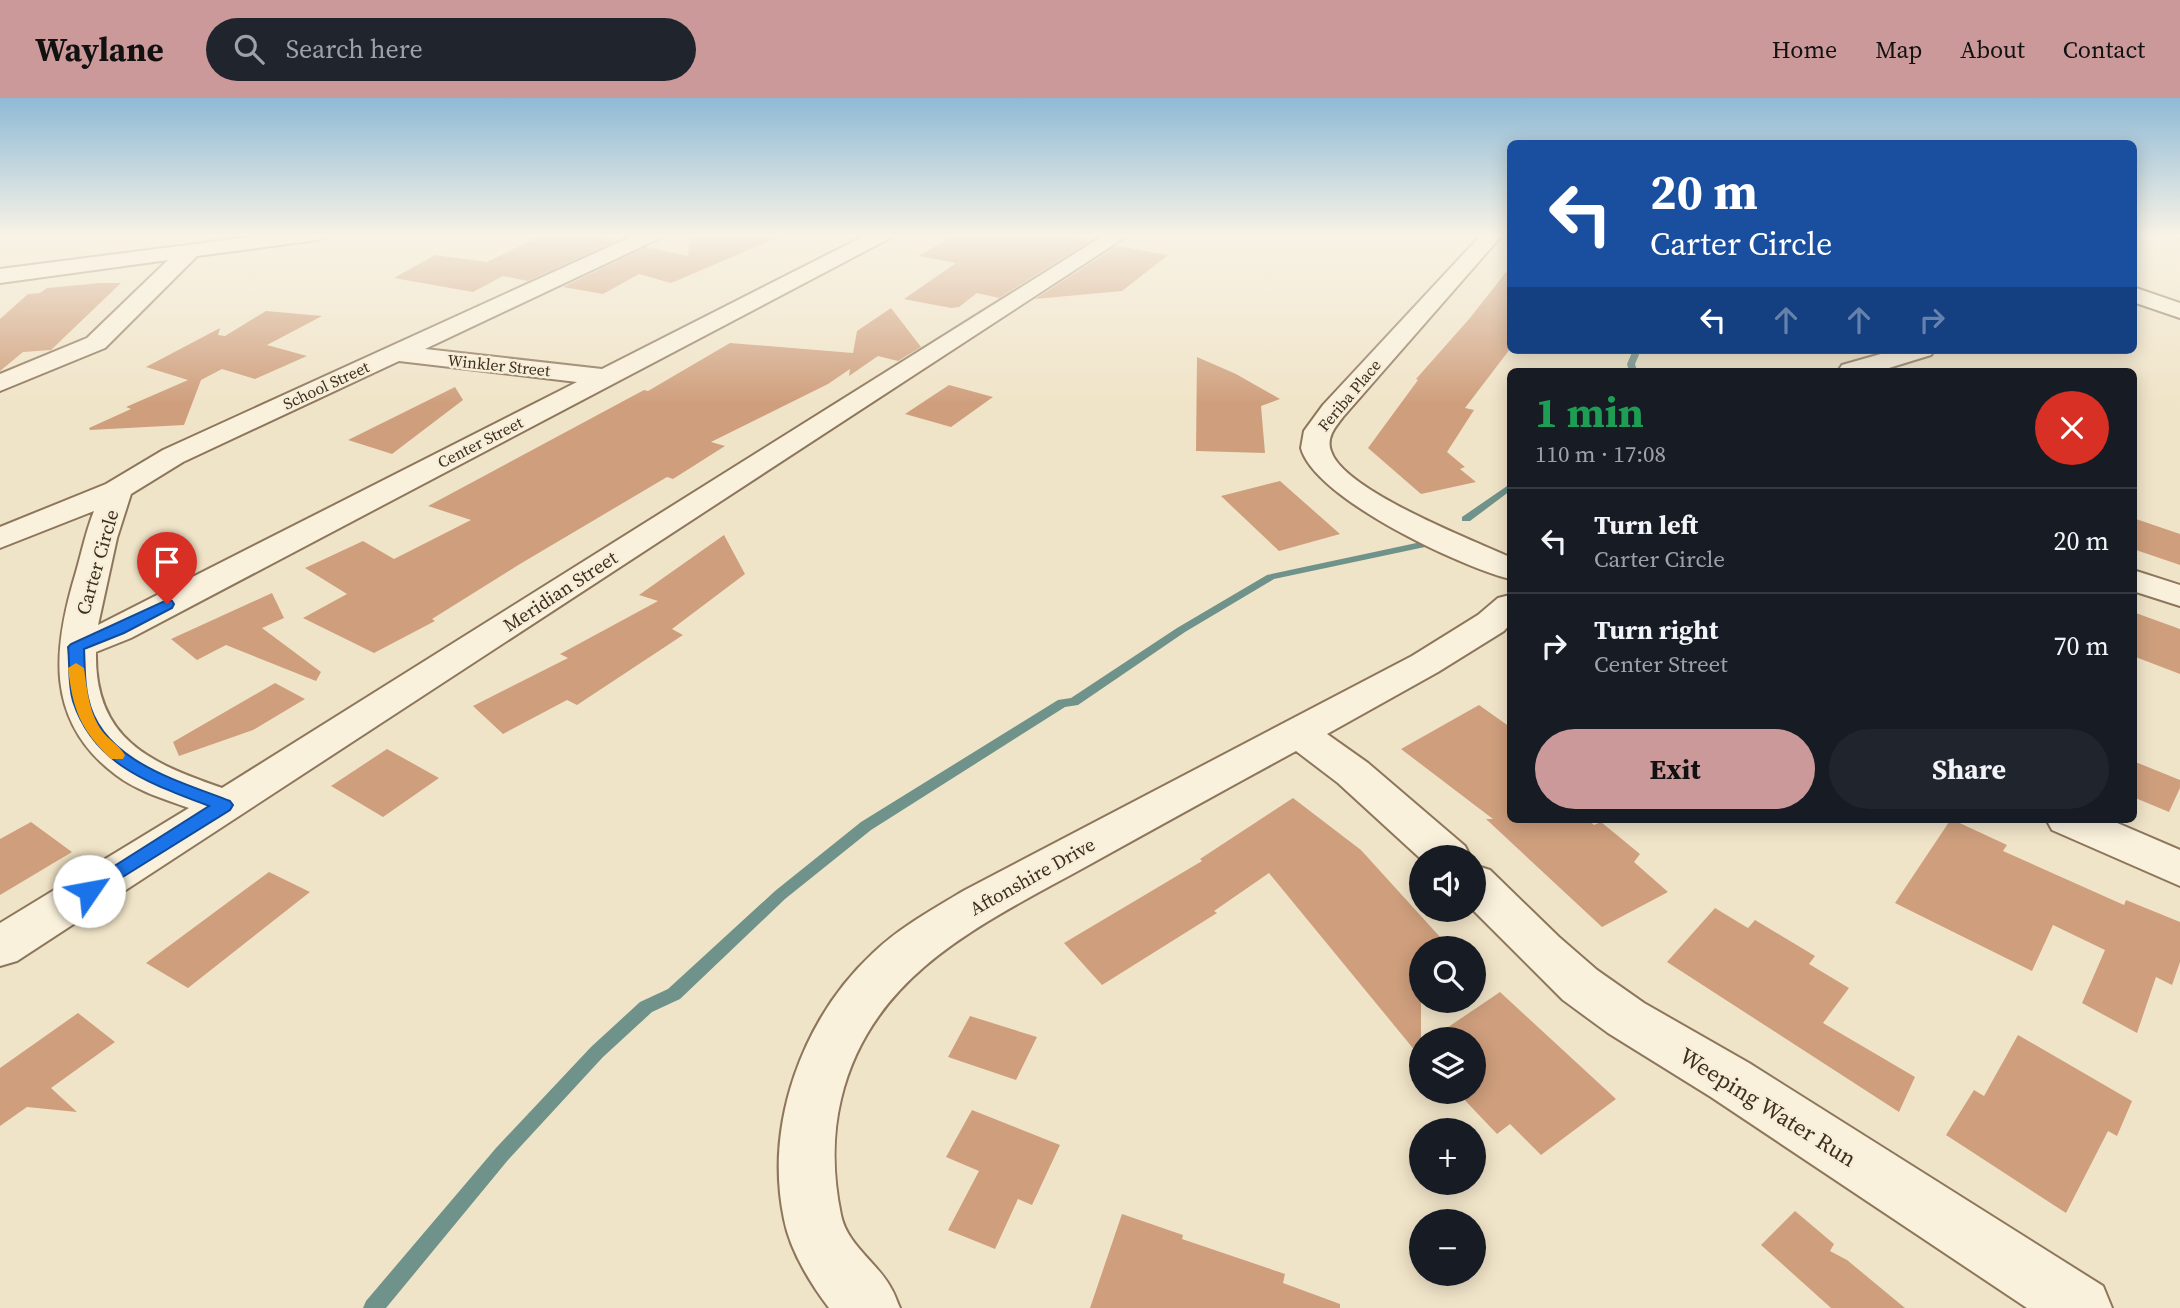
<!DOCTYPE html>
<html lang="en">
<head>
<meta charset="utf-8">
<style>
  :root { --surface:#171b24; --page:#20242c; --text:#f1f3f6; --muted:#9ea1a6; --line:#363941; --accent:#cc999b }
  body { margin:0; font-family:"Source Serif 4",serif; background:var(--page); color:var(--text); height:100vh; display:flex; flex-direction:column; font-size:26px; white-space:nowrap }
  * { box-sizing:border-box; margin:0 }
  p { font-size:23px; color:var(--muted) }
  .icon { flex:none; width:38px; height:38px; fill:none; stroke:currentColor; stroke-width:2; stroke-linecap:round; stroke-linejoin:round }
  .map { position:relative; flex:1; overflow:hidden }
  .side { position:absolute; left:1507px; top:270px; width:630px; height:455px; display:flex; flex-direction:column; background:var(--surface); border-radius:10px; box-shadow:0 4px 18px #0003 }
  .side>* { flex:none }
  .hud { position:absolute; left:1507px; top:42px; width:630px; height:214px; border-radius:10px; box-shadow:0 4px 18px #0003; background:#1a4fa0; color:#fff; overflow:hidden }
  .controls { position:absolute; left:1409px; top:747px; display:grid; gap:14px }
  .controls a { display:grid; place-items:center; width:77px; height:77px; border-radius:50%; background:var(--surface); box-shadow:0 4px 18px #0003; font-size:35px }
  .pin { position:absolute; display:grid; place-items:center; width:60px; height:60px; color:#fff; margin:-72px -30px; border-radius:50% 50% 50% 0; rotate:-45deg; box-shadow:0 0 7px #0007 }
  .pin .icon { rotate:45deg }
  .me { position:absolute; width:77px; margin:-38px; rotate:57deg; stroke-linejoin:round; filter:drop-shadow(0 0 5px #0008) }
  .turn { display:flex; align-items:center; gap:24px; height:147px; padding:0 28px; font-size:32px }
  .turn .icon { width:91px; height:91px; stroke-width:2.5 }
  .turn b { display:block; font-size:49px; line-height:60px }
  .lanes { display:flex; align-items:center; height:66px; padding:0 28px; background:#0003; justify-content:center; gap:35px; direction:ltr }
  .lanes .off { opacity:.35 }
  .round { display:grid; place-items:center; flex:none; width:74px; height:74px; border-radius:37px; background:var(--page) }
  .overview { display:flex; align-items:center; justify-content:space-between; height:119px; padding:0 28px }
  h1 { font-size:42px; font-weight:700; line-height:52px; color:#1e9e55 }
  .primary-button { display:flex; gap:14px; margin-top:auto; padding:14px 28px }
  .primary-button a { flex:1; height:80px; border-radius:42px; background:var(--accent); color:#111; font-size:28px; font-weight:700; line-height:80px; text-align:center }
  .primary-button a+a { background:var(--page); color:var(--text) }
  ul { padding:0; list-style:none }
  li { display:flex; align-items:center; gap:21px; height:105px; padding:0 28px; border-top:2px solid var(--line) }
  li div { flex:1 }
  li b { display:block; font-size:26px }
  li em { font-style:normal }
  header { display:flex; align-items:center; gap:42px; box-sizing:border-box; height:98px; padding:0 35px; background:var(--accent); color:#111 }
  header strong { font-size:33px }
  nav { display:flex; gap:38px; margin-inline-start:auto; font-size:24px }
  .search { width:490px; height:63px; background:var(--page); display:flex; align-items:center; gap:18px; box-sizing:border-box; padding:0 24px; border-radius:38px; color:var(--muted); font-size:26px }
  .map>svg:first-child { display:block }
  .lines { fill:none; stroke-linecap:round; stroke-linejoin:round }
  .stream { fill:#6f938a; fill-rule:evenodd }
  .building { fill:#cf9f7d }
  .minor-casing { stroke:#8d765c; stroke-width:4 }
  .minor { fill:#faf1dc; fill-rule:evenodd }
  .route { fill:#1a73e8; stroke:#114b97; stroke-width:2 }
  .slow { fill:#f59e0b }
  .labels { text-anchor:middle; stroke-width:5; stroke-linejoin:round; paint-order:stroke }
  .far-street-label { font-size:16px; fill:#3d2e20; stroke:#f7eed8 }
  .street-label { font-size:19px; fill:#3d2e20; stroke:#f7eed8 }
  .near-street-label { font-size:23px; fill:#3d2e20; stroke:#f7eed8 }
</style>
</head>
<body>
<header>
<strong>Waylane</strong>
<div class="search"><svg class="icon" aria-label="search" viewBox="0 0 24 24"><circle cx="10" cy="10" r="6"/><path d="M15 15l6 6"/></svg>Search here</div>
<nav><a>Home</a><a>Map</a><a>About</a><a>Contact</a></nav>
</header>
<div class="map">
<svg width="2180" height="1210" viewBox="0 0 2180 1210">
  <rect width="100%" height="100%" fill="#f0e4c8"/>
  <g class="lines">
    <path class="stream" d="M1633,252H1641L1635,266L1637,273H1629L1627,266Z
      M1510,386V393L1470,423H1462V419Z
      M1421,444L1426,447L1425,449L1274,481L1185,534L1078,607L1065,609L871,732L785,801L680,901L652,914L603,959L508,1062L386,1210H363L366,1203L496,1050L591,949L640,904L668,891L775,793L861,724L1058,602L1071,600L1177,530L1267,477Z"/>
  </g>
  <path class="building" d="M544,136L587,140L588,137L616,143L528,183L503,178L473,194L394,180L435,157L487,164Z
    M691,136H786L671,185L639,176L603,196L563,189L646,149L688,158Z
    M956,136H1052L1090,143L999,200L977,195L959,209L951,210L904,201L956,165L918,158Z
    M1117,148L1168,157L1122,193L1035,201Z
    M1510,169V251L1465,310L1474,312L1447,354L1465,369L1460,371L1476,384L1421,396L1368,350L1418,282L1416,281L1470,220Z
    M100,185H121L51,252L23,254L0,273V221L28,196L40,195L47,190Z
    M891,210L921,249L898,263L878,258L849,278L850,271L828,286L711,344L725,348L673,381L667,379L520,466L432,521L435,523L374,555L303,520L347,496L305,470L363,443L394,461L471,422L428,408L644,292L648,293L730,245L853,255L857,233Z
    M266,213L322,218L267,247L307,258L255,281L222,271L201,282L184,327L90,332L89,330L131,311L126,309L188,282L146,269L220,230L218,237L225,238Z
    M1197,259L1236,276L1280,301L1261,308L1265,355L1196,353Z
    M949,287L993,299L951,329L905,316Z
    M455,289L463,302L392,356L348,342Z
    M1280,383L1340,436L1279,453L1221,398Z
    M2133,420L2180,436V467L2133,451Z
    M724,437L745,476L672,531L683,537L577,607L567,602L503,636L473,608L568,560L560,556L658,503L639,497Z
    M272,495L284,520L262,530L321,574L316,583L226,547L197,562L171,541Z
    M2133,514L2180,531V576L2133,558Z
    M275,585L305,601L253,632L179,658L173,644Z
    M1479,607L1510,629V721H1587L1594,727L1601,724L1640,756L1634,764L1668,794L1602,829L1486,721H1493L1401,651Z
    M387,651L439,680L383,719L331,688Z
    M2133,663L2180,682V690L2169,714L2133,699Z
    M1293,700L1361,752L1450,850H1421V960L1269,775L1214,813L1217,815L1102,887L1064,845L1202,763L1200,761Z
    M1951,721L2007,747L2003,753L2124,807L2126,802L2180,824V864L2172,887L2156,879L2137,935L2082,905L2105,852L2053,827L2032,873L1895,805Z
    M31,724L72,754L0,797V741Z
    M269,774L310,794L188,890L146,865Z
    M1715,810L1748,830L1755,822L1815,858L1809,866L1849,890L1823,925L1915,979L1899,1014L1667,864Z
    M1500,894L1616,1001L1541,1057L1510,1026L1497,1036L1457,994H1474V942H1429Z
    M78,915L115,944L51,990L77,1014L27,1009L0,1028V970Z
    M970,918L1037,939L1016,982L948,959Z
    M2018,937L2132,1003L2117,1038L2108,1033L2066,1115L1946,1037L1974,992L1984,998Z
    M972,1012L1060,1047L1032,1107L1018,1101L995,1151L948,1132L979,1073L946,1059Z
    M1795,1113L1834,1146L1830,1153L1847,1162L1905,1210H1831L1761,1147Z
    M1122,1116L1183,1137L1182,1141L1285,1176L1283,1185L1340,1206V1210H1090Z"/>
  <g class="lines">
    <g class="minor-casing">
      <path id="minor" d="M273,136H327L324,140L317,142L197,158L105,250L0,293V276L87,240L168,162L0,185V171Z
        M637,136H663L660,140L425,251L602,271L868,136H893L890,140L131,540L96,554C94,641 150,665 222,690L1106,136H1130L17,863L0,868V825L189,710C164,701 137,693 116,677C44,623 53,550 76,474C82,453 86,433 94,413L0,450V429L106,386L163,352ZM399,263L577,284L98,527L117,440L131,396L183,364Z
        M1482,136H1503L1343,319C1335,329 1326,340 1331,353C1343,392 1472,442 1510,459V481C1461,469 1314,400 1301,350L1304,333L1323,307Z
        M2133,189L2180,205V220L2133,204Z
        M1895,252H1935L1931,257L1879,273H1838L1842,267Z
        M2133,472L2180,487V508L2133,493Z
        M1510,497V526L1504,533L1438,574L1327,636L1368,665L1465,748L1471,760L1421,761L1338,685L1296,653C1226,691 1156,730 1087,768C984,825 871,875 841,1001C832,1038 833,1079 841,1117C847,1147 878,1165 891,1190C895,1196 897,1204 900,1210H829C810,1185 790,1152 784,1121C764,1026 803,920 873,855C900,829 933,811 965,792L1412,558L1478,517L1498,500Z
        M2046,721H2108L2180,752V788L2052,732Z
        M1474,767L1490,772L1559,839L1597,872L1644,905L1749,965L2103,1188L2112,1210H2027L1711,999L1608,935L1563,902L1473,812Z"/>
    </g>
    <use href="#minor" class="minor"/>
  </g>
  <linearGradient id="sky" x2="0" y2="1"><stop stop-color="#8fbad6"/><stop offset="0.45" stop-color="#f8f3e6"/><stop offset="1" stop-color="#f8f3e6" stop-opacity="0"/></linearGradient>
  <rect width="2180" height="305" fill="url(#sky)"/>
  <path class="route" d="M167,502L172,503L174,506L172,510L124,535L84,551C85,567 84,584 88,600C101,663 179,683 230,703L233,707L230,712L89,800L83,798L80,793L83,788L209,708C152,686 94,668 73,603C68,587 70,566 68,549L71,546Z"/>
  <path class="slow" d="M76,565L84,570C87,591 89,615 102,633C109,642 119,647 125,657L123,661H111C80,631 73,612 68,570Z"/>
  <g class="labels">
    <g class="far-street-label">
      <text transform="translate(499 267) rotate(6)" y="6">Winkler Street</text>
      <text transform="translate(326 287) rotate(-25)" y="6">School Street</text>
      <text transform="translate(1349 297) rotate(-50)" y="6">Feriba Place</text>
      <text transform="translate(480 344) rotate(-27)" y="6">Center Street</text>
    </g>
    <g class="street-label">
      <text transform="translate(97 464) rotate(-74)" y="7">Carter Circle</text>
      <text transform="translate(560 493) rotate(-33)" y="7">Meridian Street</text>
      <text transform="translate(1032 778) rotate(-29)" y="7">Aftonshire Drive</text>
    </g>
    <g class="near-street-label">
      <text transform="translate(1768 1009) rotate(32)" y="8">Weeping Water Run</text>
    </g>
  </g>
</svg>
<div class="controls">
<a><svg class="icon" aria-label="sound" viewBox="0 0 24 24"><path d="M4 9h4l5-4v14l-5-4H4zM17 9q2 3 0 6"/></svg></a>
<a><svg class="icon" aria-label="search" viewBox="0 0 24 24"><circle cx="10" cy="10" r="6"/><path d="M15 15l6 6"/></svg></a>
<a><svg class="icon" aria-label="layers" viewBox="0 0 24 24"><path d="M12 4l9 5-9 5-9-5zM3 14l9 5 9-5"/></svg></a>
<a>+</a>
<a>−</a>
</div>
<div class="pin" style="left:167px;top:506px;background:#d93025"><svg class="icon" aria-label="arrive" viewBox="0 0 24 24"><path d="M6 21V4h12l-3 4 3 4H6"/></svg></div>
<svg class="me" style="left:89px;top:793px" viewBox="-20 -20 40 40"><circle r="19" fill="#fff"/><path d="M0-13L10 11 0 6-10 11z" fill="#1a73e8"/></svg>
<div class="hud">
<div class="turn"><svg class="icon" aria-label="left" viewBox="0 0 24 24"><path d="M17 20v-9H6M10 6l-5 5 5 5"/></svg><div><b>20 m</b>Carter Circle</div></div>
<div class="lanes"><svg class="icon" aria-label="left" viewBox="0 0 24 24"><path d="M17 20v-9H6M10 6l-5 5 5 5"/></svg><svg class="icon off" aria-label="ahead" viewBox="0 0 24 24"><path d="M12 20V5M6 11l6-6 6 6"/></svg><svg class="icon off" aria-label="ahead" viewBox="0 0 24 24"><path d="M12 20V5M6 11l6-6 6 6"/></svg><svg class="icon off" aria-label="right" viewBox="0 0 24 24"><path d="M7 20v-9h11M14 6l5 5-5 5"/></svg></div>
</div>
<section class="side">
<div class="overview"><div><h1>1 min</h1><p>110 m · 17:08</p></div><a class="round" style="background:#d93025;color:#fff"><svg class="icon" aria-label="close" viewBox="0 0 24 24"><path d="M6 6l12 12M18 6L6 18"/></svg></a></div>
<ul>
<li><svg class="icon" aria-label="left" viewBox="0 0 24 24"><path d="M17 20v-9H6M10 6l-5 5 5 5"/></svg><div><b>Turn left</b><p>Carter Circle</p></div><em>20 m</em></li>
<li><svg class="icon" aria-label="right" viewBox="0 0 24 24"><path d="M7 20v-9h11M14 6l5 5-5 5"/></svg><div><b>Turn right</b><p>Center Street</p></div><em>70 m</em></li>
</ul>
<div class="primary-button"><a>Exit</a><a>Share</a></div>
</section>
</div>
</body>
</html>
